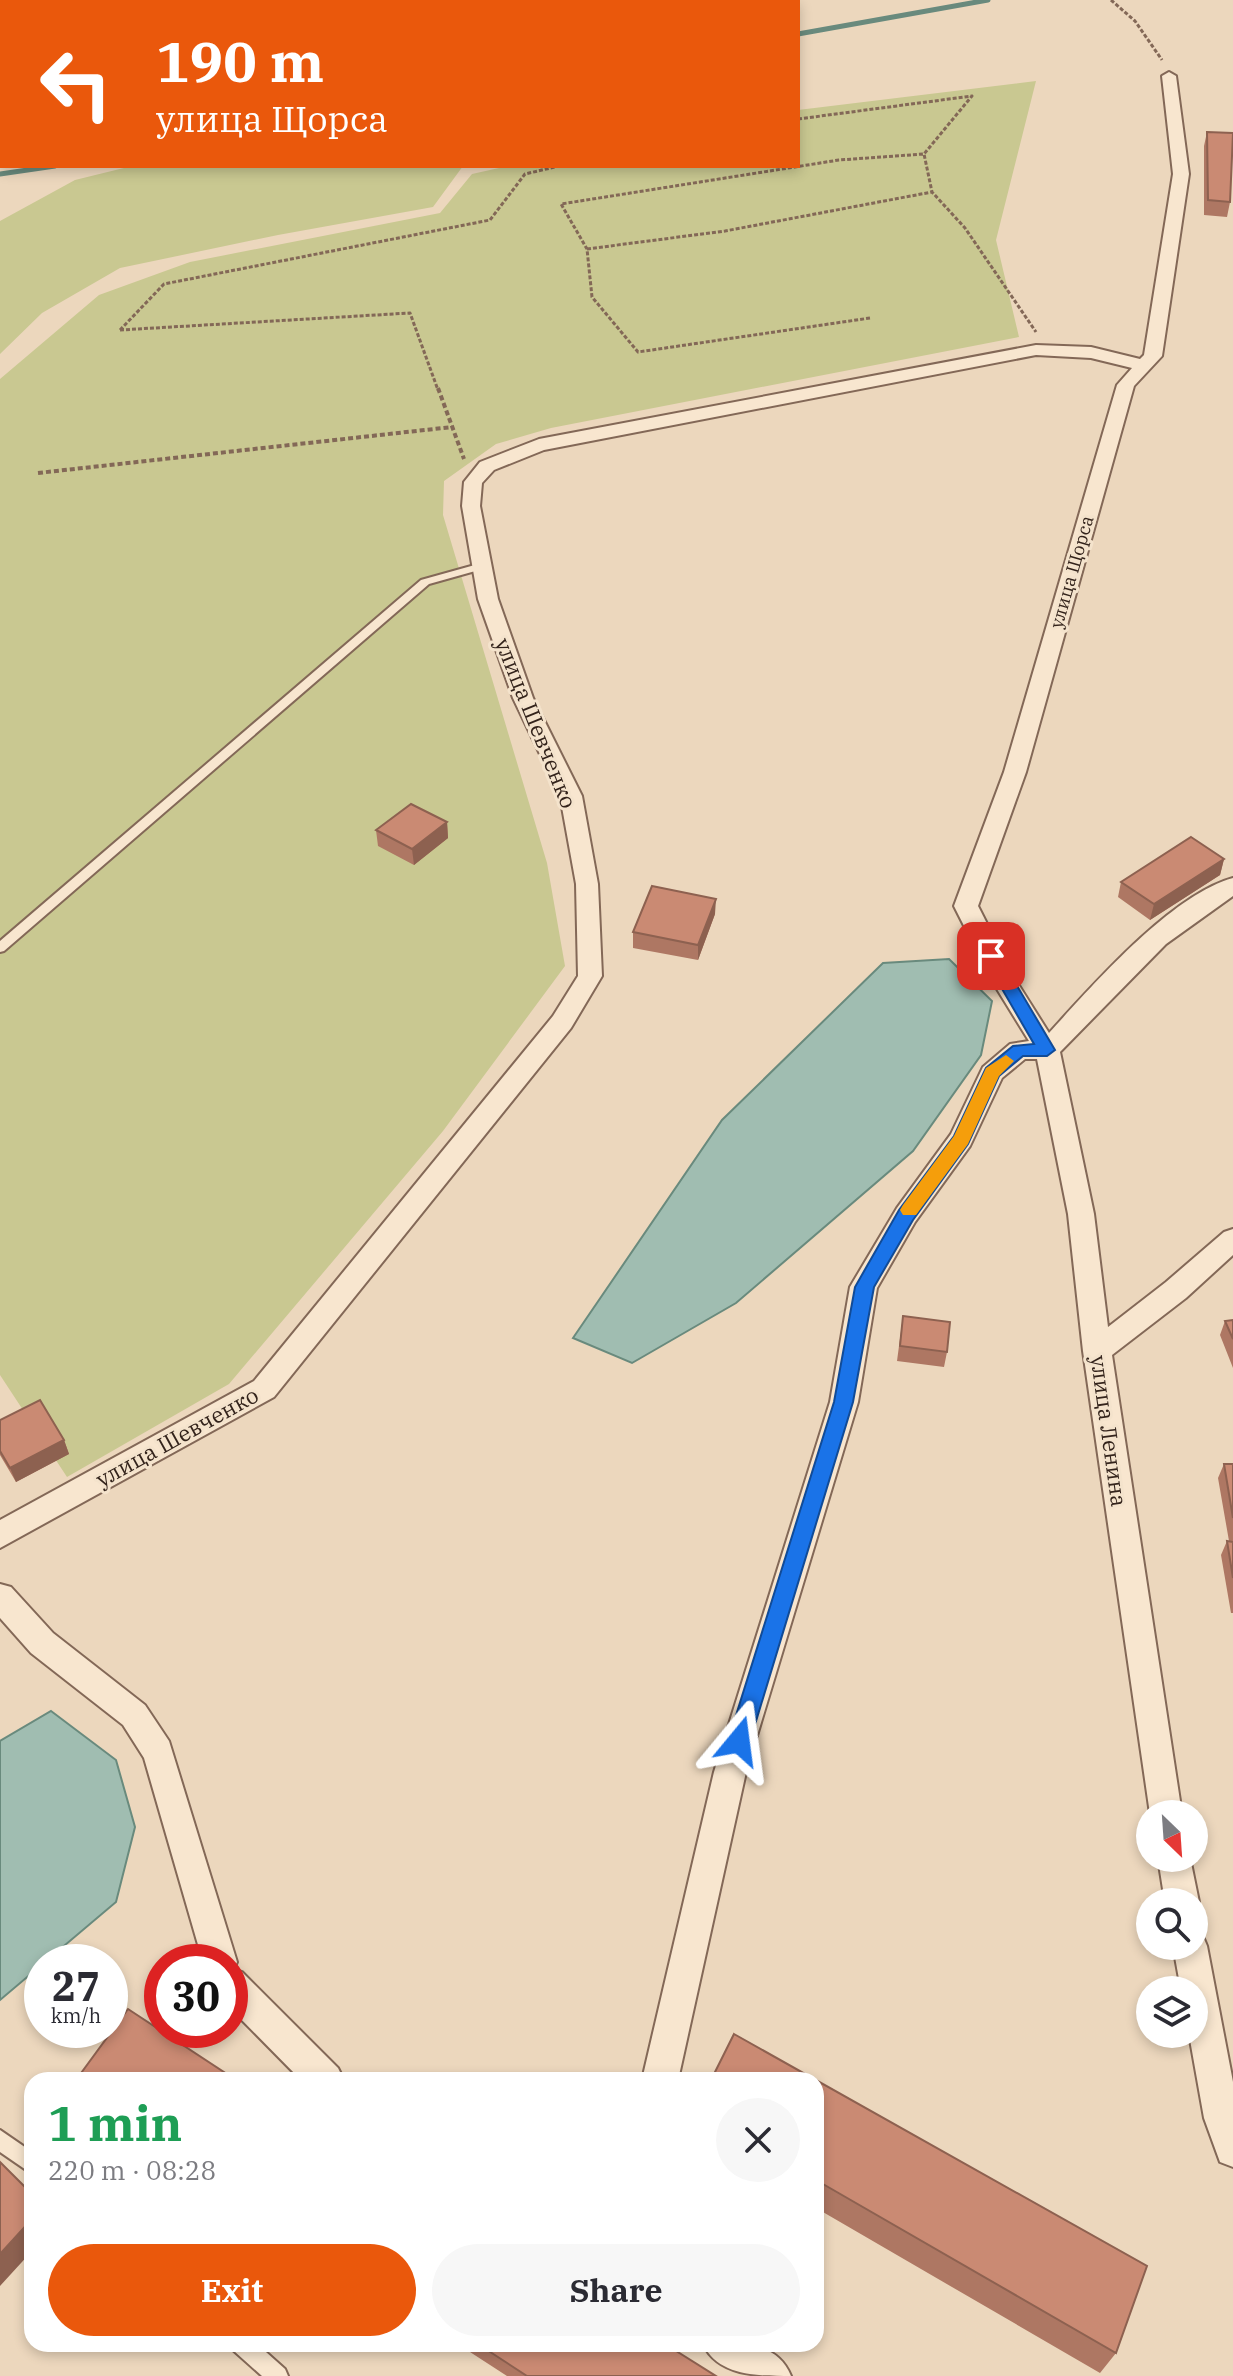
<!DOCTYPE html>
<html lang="en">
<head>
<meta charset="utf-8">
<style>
  :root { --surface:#fff; --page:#f7f7f7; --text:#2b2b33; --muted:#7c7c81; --accent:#ea580c }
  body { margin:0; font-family:"IBM Plex Serif",serif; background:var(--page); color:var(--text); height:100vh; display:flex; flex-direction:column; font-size:30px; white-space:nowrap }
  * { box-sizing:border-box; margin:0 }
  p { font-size:26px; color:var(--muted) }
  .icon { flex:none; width:44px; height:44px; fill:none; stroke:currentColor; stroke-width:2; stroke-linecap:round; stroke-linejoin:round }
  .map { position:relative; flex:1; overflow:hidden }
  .panel { position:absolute; left:24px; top:2072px; width:800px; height:280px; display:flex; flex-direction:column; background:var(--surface); border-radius:24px; box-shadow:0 4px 12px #0003 }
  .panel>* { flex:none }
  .hud { position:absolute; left:0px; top:0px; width:800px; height:168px; box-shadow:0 4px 12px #0003; background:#ea580c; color:#fff; overflow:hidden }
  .needle { width:52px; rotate:155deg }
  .tools { position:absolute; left:1136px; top:1800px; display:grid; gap:16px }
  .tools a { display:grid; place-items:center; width:72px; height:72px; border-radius:50%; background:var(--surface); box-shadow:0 4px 12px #0003; font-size:40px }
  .speed { position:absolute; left:24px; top:1944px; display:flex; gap:16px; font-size:40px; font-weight:700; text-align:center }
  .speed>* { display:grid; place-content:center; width:104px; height:104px; border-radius:50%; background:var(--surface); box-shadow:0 4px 12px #0003; line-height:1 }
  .speed small { font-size:20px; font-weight:400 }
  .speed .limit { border:12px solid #d22; background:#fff; color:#111 }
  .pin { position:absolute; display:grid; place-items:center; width:68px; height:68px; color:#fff; margin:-34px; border-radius:16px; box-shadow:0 4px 12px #0006 }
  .me { position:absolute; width:88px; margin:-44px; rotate:16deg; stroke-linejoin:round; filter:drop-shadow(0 0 6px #0008) }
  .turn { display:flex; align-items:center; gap:28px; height:168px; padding:0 24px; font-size:36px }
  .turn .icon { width:104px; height:104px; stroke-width:2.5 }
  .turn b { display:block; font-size:56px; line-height:68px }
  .round { display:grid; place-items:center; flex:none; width:84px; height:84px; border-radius:42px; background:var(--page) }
  .head { display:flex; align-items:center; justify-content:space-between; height:136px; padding:0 24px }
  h1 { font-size:48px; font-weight:700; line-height:60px; color:#1e9e55 }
  .action { display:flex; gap:16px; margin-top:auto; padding:16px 24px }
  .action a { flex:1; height:92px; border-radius:48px; background:var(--accent); color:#fff; font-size:32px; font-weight:700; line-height:92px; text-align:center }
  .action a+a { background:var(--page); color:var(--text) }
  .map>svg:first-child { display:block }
  .green { fill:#c9c891 }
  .water { fill:#a0bdb1; stroke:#698a7d; stroke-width:2 }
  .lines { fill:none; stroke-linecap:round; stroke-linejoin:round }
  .stream { stroke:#698a7d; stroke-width:5 }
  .service-casing { stroke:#836857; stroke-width:4 }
  .minor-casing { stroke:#836857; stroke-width:4 }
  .path-far1 { stroke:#836857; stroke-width:3; stroke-dasharray:4 2; stroke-linecap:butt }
  .path { stroke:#836857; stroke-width:4; stroke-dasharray:5 3; stroke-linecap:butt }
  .service { fill:#f8e6cf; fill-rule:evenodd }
  .minor { fill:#f8e6cf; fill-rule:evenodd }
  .wall { fill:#ae7763 }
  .shaded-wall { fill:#8d6150 }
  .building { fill:#ca8a73; stroke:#8d6150; stroke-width:2 }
  .route { fill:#1a73e8; stroke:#114b97; stroke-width:2 }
  .slow { fill:#f59e0b }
  .labels { text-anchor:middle; stroke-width:6; stroke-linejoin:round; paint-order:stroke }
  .far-street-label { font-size:18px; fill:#33231b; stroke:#f4e3cc }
  .street-label { font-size:22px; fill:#33231b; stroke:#f4e3cc }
</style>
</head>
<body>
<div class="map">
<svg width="1233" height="2376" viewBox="0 0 1233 2376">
  <rect width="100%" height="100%" fill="#ecd7bd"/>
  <path class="green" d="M1036,81L996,240L1019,337L551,428L496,444L444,481L443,515L547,863L565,966L443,1131L229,1384L67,1477L0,1375V379L99,295L190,262L440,213L472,174L508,166H798V110Z
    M132,166H463L433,207L278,235L120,268L42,313L0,354V221L75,180Z"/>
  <path class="water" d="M949,959L992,1001L981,1055L913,1151L736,1303L632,1363L573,1338L722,1120L883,963Z
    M51,1711L116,1760L135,1827L116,1902L0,2000V1741Z"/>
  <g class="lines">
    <path class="stream" d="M798,34L988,0
      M0,174L55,166"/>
    <g class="service-casing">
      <path id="service" d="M482,563L487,566L486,568L429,584L4,951L0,952V941L421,580Z
        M0,2130L32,2152V2174L0,2152Z
        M231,2344H257L285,2369L288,2376H262L234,2351Z"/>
    </g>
    <g class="minor-casing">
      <path id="minor" d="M1169,72L1176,76L1189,174L1162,356L1134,386L1026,772L978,906L1015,979L1049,1033C1092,986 1171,895 1233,878V896L1166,944L1060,1052L1094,1214L1108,1327L1166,1282L1224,1232L1233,1229V1255L1186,1298L1112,1355L1182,1814H1150L1083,1351L1068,1214L1037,1059H1025L1002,1078L970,1146L915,1222L877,1288L858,1402L746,1772L678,2080H642L714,1772L830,1402L850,1287L897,1208L951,1134L983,1067L1010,1044L1029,1041L992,981L954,906L1004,772L1117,385L1132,368L1091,358L1036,355L544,450L494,470L482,483L480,506L498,599L533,698L582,796L598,884L602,976L571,1028L274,1397L0,1548V1520L254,1381L553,1016L578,976L576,884L560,796L513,698L478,599L462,506L464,482L480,462L539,439L1036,345L1091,347L1140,359L1144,355L1173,174L1162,76Z
        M0,1584L11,1587L53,1633L145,1705L169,1741L237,1962L234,1969L242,1972L338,2068L344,2080H301L230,2008V1962H203L144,1758L123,1725L31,1653L0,1618Z
        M1158,1858H1190L1199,1902L1194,1913V1902H1165Z
        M1194,1931L1202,1934L1207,1946L1233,2082V2167L1220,2162L1204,2118L1189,2034H1194V1990H1181L1173,1946H1194Z
        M703,2344C737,2344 776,2339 791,2376C757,2376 718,2376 703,2344Z"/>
    </g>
    <path class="path-far1" d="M1111,0L1135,21L1162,60
      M798,119L972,96L924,154
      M587,249L725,231L932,192L965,228L1036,332
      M870,318L638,352L592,297L587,249L561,204L839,160L924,154L932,192
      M120,330L164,284L490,220L525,174L559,166
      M120,330L410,313L438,390"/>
    <path class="path" d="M438,388L464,459
      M38,473L452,427"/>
    <use href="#service" class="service"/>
    <use href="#minor" class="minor"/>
  </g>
  <path class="wall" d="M1207,132L1230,202L1227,217L1204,215V146Z
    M447,822L448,838L414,865L378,846L376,830Z
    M1224,859L1220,875L1150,920L1118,897L1121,882Z
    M715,914L698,960L633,948V932Z
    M903,1316L947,1352L944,1367L897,1361Z
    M1233,1320V1368L1220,1335L1225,1321Z
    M0,1420L64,1440L69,1454L16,1482L0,1455Z
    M1224,1464H1233V1613H1231L1221,1555L1227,1541H1229L1218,1478Z
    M816,2080L1116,2353L1100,2373L816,2208Z
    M468,2344H665L716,2376H507L470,2352Z"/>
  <path class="shaded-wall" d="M447,822L448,838L414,865L412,849Z
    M1224,859L1220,875L1150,920L1154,904Z
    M716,899L715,914L698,960V945Z
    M64,1440L69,1454L16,1482L10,1468Z
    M32,2219V2251L0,2286V2254Z"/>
  <path class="building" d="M1207,132L1233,133L1230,202L1208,200Z
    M411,804L447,822L412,849L376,830Z
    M1191,837L1224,859L1154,904L1121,882Z
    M652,886L716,899L698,945L633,932Z
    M903,1316L950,1322L947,1352L900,1346Z
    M1233,1320V1339L1225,1321Z
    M40,1400L64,1440L10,1468L0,1451V1420Z
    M1224,1464H1233V1518Z
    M1227,1541L1233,1542V1578Z
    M128,2009L236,2080H76Z
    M734,2034L1147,2266L1116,2353L816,2180V2080H711Z
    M0,2162L32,2194V2219L0,2254Z
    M478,2344H665L716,2376H527Z"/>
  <path class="route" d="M991,950L997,952L1055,1050L1047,1056H1023L999,1076L968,1144L913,1220L874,1287L853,1402L750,1741L747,1748L739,1751L731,1748L728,1741L834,1402L855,1287L899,1210L954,1136L986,1068L1013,1046L1034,1044L983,956Z"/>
  <path class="slow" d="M1006,1055L1014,1061L999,1076L968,1144L916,1215H903L900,1210L903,1205L954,1136L986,1068Z"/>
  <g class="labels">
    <g class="far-street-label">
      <text transform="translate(1072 572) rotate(-74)" y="6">улица Щорса</text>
    </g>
    <g class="street-label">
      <text transform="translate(536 723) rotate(68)" y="8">улица Шевченко</text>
      <text transform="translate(1109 1431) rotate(82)" y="8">улица Ленина</text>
      <text transform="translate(177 1437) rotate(-29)" y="8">улица Шевченко</text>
    </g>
  </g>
</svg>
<div class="tools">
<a><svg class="needle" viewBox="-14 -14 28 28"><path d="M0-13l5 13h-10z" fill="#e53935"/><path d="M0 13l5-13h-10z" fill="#7c7c81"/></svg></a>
<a><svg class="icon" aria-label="search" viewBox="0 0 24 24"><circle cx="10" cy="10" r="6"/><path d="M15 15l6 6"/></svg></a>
<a><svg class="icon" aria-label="layers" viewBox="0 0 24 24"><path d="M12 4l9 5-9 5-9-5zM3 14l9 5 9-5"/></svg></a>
</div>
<div class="speed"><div>27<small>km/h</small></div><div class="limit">30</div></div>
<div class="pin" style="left:991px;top:956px;background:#d93025"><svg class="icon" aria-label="arrive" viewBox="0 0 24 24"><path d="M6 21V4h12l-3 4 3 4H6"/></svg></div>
<svg class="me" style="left:739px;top:1741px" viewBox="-20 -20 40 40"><path d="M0-17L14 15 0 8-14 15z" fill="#1a73e8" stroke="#fff" stroke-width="4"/></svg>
<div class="hud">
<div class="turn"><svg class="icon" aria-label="left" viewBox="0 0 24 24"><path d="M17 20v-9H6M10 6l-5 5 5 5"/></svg><div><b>190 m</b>улица Щорса</div></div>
</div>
<section class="panel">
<div class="head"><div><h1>1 min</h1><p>220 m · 08:28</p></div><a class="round"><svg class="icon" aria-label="close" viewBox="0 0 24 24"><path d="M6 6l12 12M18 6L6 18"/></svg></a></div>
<div class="action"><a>Exit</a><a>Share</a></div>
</section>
</div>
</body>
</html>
